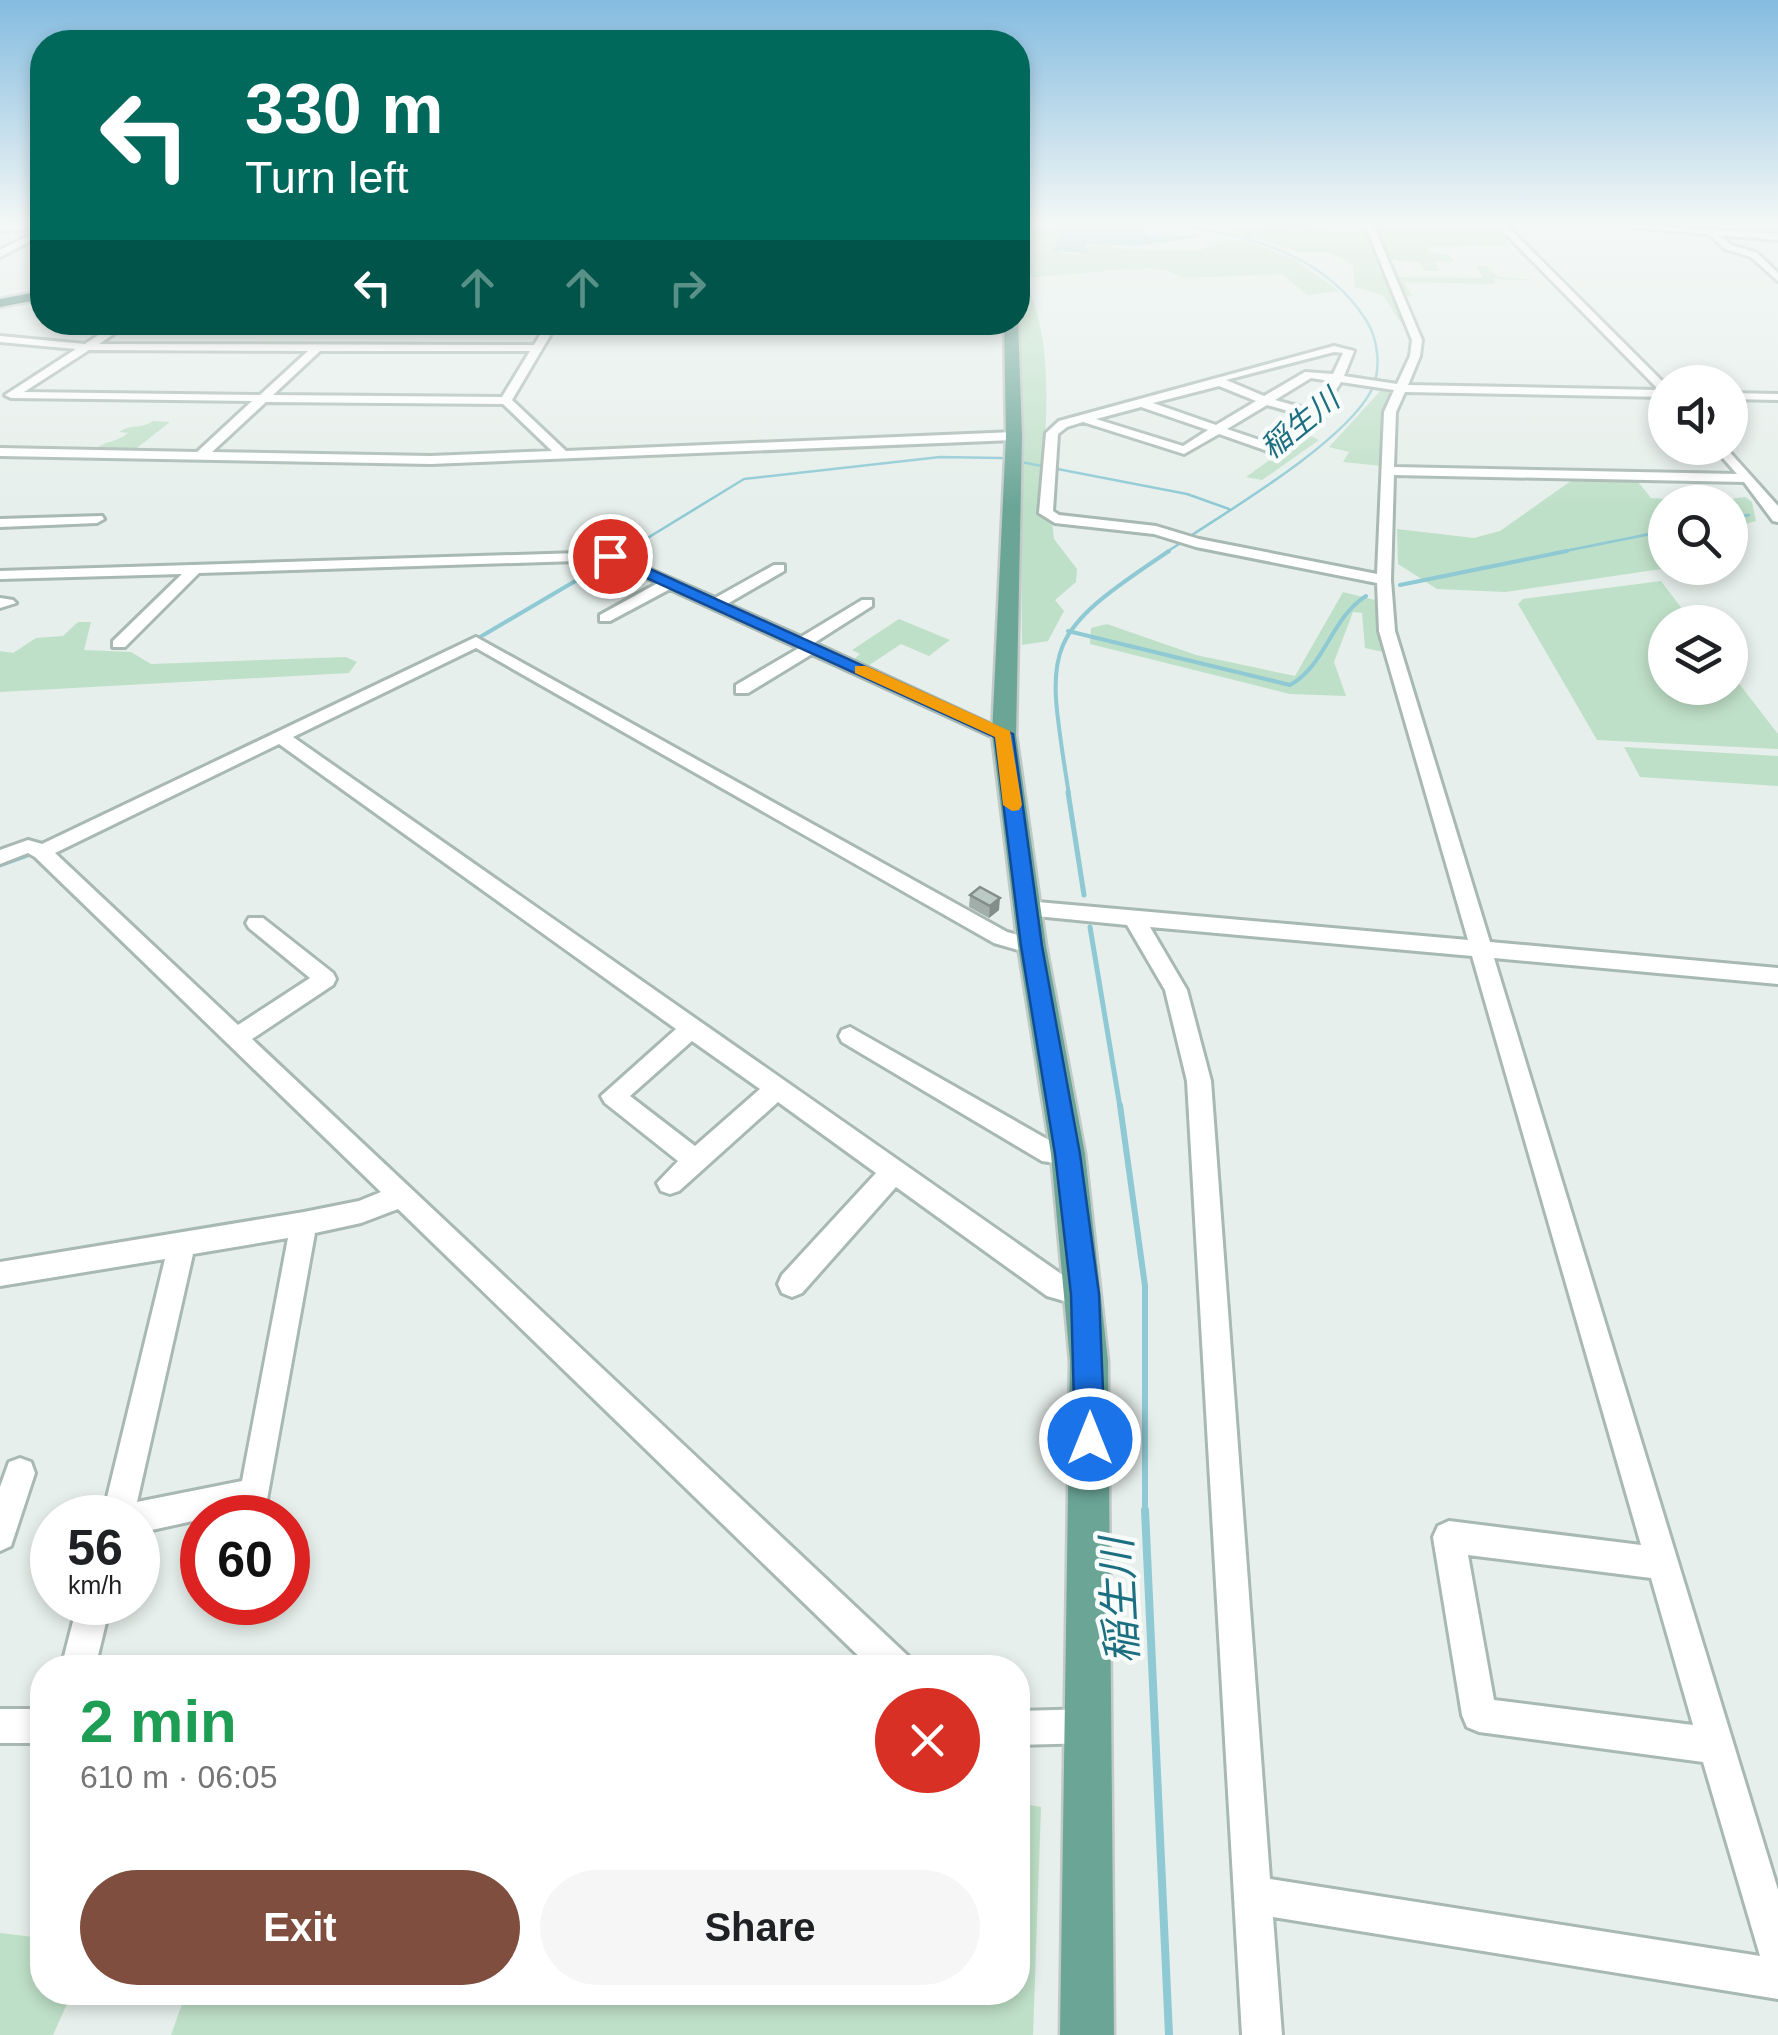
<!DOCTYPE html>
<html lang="en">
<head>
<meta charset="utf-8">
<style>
  :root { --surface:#fff; --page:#f6f6f6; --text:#202124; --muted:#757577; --accent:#7f4e3f }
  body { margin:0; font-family:Arial,"Noto Sans JP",sans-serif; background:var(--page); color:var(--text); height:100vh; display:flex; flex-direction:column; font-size:38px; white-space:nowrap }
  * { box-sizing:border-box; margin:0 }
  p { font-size:32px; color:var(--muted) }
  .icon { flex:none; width:55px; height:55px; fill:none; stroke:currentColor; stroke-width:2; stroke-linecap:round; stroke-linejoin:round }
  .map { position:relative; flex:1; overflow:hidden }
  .side { position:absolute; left:30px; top:1655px; width:1000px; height:350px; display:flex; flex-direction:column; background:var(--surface); border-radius:40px; box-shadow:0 5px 15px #0003 }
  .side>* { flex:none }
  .hud { position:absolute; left:30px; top:30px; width:1000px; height:305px; border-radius:40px; box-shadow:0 5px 15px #0003; background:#00695c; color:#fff; overflow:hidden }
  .tools { position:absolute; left:1648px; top:365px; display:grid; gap:20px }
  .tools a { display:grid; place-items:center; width:100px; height:100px; border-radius:50%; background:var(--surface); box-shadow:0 5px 15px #0003; font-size:50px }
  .speed { position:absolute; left:30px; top:1495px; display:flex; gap:20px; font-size:50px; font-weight:700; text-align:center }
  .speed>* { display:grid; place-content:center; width:130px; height:130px; border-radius:50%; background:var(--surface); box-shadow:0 5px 15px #0003; line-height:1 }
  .speed small { font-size:25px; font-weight:400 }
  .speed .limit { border:15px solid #d22; background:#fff; color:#111 }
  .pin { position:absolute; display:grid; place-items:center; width:85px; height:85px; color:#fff; margin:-42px; border:5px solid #fff; border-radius:50%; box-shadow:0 2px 10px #0007 }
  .me { position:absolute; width:110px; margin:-55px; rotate:0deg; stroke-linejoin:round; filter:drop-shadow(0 0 8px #0008) }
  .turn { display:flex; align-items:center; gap:35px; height:210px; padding:0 50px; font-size:45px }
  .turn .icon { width:130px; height:130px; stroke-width:2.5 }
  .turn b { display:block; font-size:70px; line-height:85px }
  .lanes { display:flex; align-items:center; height:95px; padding:0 50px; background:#0003; justify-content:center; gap:50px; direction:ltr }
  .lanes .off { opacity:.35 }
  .round { display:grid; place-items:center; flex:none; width:105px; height:105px; border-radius:52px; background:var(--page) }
  .overview { display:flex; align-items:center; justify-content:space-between; height:170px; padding:0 50px }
  h1 { font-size:60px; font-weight:700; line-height:75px; color:#1e9e55 }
  .primary-button { display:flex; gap:20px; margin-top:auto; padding:20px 50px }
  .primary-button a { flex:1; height:115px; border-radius:60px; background:var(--accent); color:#fff; font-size:40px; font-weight:700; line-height:115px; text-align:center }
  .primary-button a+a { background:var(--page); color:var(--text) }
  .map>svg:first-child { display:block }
  .green { fill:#bfe0c8 }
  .water { fill:#8ec9d4 }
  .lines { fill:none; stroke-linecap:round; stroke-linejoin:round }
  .stream-far4 { stroke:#8ec9d4; stroke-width:2.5 }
  .stream-far3 { stroke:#8ec9d4; stroke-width:4 }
  .stream-far2 { stroke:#8ec9d4; stroke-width:5 }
  .stream-far1 { stroke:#8ec9d4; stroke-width:6 }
  .stream { stroke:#8ec9d4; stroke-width:8 }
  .minor-casing { stroke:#a8b8b2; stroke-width:6 }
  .major-casing { stroke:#c2cac8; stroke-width:5 }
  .highway-casing { stroke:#c2cac8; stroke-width:5 }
  .minor { fill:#fff; fill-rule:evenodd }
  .major { fill:#6aa596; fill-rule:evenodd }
  .highway { fill:#2f6f62; fill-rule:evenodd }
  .wall { fill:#a1aea9 }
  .shaded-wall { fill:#838d89 }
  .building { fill:#bbcac4; stroke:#838d89; stroke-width:2.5 }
  .route { fill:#1a73e8; stroke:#114b97; stroke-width:2.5 }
  .slow { fill:#f59e0b }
  .labels { text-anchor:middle; stroke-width:9; stroke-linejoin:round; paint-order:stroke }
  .far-water-label { font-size:30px; font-style:italic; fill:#1c6f80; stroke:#f7fbf9 }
  .near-water-label { font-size:42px; font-style:italic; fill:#1c6f80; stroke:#f7fbf9 }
</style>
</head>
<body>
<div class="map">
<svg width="1778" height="2035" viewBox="0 0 1778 2035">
  <rect width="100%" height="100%" fill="#e6efeb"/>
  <path class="green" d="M1018,222H1068L1052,249L1064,254L1091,252L1086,246L1105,243L1121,249L1199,251L1220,242H1248L1294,259L1339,291L1307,295L1282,274L1184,278L1171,272L1147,268L1024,278C1059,350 1043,438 1041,515L1052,522L1054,539L1077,569L1076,582L1055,600L1064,611L1048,641L1022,645Z
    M1202,222H1328L1332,232L1374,233L1373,222H1489L1510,245L1428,247L1429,253L1449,255L1455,262H1434L1439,271H1425L1419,262L1376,259L1379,270L1397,271L1400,277L1483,278L1476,266H1487L1498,277L1549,281L1493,279L1495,284H1485L1404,282L1412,296L1392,297L1404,321L1400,322L1384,296L1355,287L1353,265C1337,254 1323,249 1304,253Z
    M1383,388L1395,390L1382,418V466L1343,462L1349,452L1329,447Z
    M153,421L170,422L133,451L93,450C107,440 118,442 128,433L119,432C130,424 142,429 153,421Z
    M1306,434L1319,440L1262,480L1246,477Z
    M1575,478H1635L1651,498L1711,502L1745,497L1752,502L1756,521L1730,528V502H1665V560L1661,569L1505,592L1437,589L1398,564L1397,529L1474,538L1500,531Z
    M1661,581L1692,622H1665V688H1730V672L1778,734V749L1597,740L1518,604L1523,599Z
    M1343,592L1375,600L1383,652L1365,648L1362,613L1353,612L1334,662L1346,696L1290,694L1090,644L1091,628L1107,624L1196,655L1295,676Z
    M899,619L950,640L929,656L901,644L868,666L853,660L860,654L852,650Z
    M78,622H91L84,650L131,652L151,664L346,657L357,662L349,673L0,692V651L13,653L36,638L63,636Z
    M1624,747L1778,756V786L1640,777Z
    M1018,1803L1041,1807L1033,2035H171L186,1993L1018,1992Z
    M0,1933L42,1938V1992L72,1993L53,2035H0Z"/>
  <path class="water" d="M1068,222L1144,228L1146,235L1203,236L1138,246L1089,244L1086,246L1089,253L1052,251Z"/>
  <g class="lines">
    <path class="stream-far4" d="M1153,222C1234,233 1319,246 1366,320C1379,340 1382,372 1370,393C1342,442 1241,503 1192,535
      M1245,237L1318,222
      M1730,518L1749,515
      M623,553L744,479L940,457L1001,458L1187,494L1229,509
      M1165,553L1179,544
      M1555,553L1665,531"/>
    <path class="stream-far3" d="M622,554L627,551
      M1400,585L1567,551
      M1068,631L1290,685C1326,665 1331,618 1366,596
      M475,640L611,560
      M1069,795C1046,645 1038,638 1169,551"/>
    <path class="stream-far2" d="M1068,792L1084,895
      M0,865L28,855
      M1090,927L1120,1107"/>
    <path class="stream-far1" d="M1120,1105L1145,1286V1512"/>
    <path class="stream" d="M1145,1510L1169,2035"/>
    <g class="minor-casing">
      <path id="minor" d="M42,222V228L0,231V225Z
        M1364,222H1372L1422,340L1420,356L1408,385L1659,390L1494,222H1503L1665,384V397L1405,392L1396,412L1394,467L1737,474L1714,448H1726L1778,506V522L1773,521L1744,482L1394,475L1391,580L1395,631L1490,942L1778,968V984L1494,958L1778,1890V1999L1273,1917L1282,2035H1242L1187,1081L1165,990L1127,925L1026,915L1016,908L1026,901L1468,940L1379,631L1377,583L1196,547L1154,534L1055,523L1039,513L1046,433L1059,421L1334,346L1354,351L1344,376L1397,384L1410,356L1412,340ZM1334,352L1343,353L1333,374L1305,372L1264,396L1226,380ZM1311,378L1330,381L1311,410L1275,400ZM1341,382L1394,390L1384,412L1377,574L1199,539L1156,526L1059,515L1053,511L1058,434L1067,427L1083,422L1184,454L1219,434L1276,454L1318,418ZM1219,386L1256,401L1216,425L1153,403ZM1267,405L1306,416L1274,445L1227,429ZM1141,407L1208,430L1183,446L1096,419ZM1150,927L1472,956L1641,1545L1449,1521L1438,1526L1433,1537L1462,1715L1467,1727L1479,1732L1703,1762L1760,1956L1270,1879L1211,1081L1187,990ZM1468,1555L1651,1578L1693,1725L1494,1700Z
        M1576,222L1778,234V240L1720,235L1731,245L1757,253L1778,273V281L1751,257L1725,249L1709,234Z
        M42,229V235L0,257V250Z
        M118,322H131L99,344L534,345L548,322H558L512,400L566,451L1014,432L1020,436L1014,440L431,464L0,456V448L197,452L252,401L11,398L5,395L76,349L0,342V336L85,344ZM89,350L308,351L260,395L24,392ZM320,351H530L502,397L273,395ZM266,402L503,404L552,451L431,456L212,452Z
        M1730,393L1778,394V400L1730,399Z
        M102,516L104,519L97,523L0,527V519Z
        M610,552L715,598L774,565H784V571L727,604L801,637L862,600H872V606L814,643L1013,735L1004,740L998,739L812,654L748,693H736V685L799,648L670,589L610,621H600V615L658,583L608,560L199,573L125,647H113V641L182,574L0,579V571Z
        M0,598L13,600L16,603L0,608Z
        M476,637L1007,932L1040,941L1043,946L1032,954L994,943L476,648L293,737L1064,1276L1095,1285L1099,1294L1095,1303L1085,1307L1047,1296L896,1187L802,1293L792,1297L782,1293L778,1284L782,1275L876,1173L778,1102L679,1191L670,1194L661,1191L657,1183L678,1161L605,1103L601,1096L676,1029L279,744L55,853L238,1025L310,978L249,928L246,923L249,918H263L333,973L336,979L333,985L252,1039L908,1656L913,1668H871L398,1209L361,1223L315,1233L266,1505L138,1533V1518H102L165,1259L0,1286V1262L304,1212L359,1201L381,1192L35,857L28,853L0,864V850L28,840L42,844ZM692,1041L760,1089L695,1146L630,1096ZM288,1238L242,1481L137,1502L193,1254Z
        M850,1027L1054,1143L1077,1147L1080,1154L1077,1161L1068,1165L1042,1161L842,1042L839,1036L842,1030Z
        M20,1458L31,1462L35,1473L11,1546L0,1551V1487L9,1462Z
        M78,1602H111L95,1668H61Z
        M0,1709H42V1743H0Z
        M1091,1709L1103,1714L1108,1726L1103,1738L1091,1743L1018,1745V1711Z"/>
    </g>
    <g class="major-casing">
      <path id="major" d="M1018,321L1022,436L1016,735L1046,946L1085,1154L1108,1361L1114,2035H1060L1070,1361L1051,1154L1018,946L992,735L1006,436L1004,322Z"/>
    </g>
    <g class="highway-casing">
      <path id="highway" d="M42,291V299L0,307V299Z"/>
    </g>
    <use href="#minor" class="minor"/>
    <use href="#major" class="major"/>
    <use href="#highway" class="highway"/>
  </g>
  <path class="wall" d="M970,895L999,910L989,918L969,907Z"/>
  <path class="shaded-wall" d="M1000,898L999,910L989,918L990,906Z"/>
  <path class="building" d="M980,887L1000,898L990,906L970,895Z"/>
  <linearGradient id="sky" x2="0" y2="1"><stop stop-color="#84bce0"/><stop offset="0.44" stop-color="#f4f8f6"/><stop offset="1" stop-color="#f4f8f6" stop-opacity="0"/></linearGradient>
  <rect width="1778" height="507" fill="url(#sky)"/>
  <path class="route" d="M605,553H615L1013,734L1042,946L1080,1154L1099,1294L1105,1439L1100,1450L1090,1454L1079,1450L1075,1439L1071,1294L1055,1154L1021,946L995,737L605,559Z"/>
  <path class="slow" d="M855,666H866L1010,731L1022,805L1019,810L1012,811L1003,805L995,737L855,673Z"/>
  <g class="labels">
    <g class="far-water-label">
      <text transform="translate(1300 424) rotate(-39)" y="10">稲生川</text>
    </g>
    <g class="near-water-label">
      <text transform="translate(1119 1601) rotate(-93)" y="15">稲生川</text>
    </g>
  </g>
</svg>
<div class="tools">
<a><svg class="icon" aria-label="sound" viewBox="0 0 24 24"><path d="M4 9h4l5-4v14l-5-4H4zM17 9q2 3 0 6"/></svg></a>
<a><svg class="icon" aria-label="search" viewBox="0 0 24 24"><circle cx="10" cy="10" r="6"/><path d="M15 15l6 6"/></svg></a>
<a><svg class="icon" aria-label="layers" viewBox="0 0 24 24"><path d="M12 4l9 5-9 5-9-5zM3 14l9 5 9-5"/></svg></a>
</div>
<div class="speed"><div>56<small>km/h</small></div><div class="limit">60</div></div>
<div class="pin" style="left:610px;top:556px;background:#d93025"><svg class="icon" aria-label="arrive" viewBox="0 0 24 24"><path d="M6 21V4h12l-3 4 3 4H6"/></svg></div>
<svg class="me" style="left:1090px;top:1439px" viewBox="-20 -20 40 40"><circle r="17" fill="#1a73e8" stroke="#fff" stroke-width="3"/><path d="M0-11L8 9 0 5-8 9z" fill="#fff"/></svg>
<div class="hud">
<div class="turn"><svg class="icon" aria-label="left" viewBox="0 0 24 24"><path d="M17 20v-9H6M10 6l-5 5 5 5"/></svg><div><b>330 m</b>Turn left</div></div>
<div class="lanes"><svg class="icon" aria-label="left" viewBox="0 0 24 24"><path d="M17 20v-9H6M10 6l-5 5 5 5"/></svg><svg class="icon off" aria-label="ahead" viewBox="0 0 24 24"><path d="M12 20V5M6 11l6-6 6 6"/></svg><svg class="icon off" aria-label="ahead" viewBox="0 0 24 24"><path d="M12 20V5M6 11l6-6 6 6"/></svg><svg class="icon off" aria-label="right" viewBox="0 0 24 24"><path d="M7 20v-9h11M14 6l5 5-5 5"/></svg></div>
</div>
<section class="side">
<div class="overview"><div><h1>2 min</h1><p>610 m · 06:05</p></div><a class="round" style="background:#d93025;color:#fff"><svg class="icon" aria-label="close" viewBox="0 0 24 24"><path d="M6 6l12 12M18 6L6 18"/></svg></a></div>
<div class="primary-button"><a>Exit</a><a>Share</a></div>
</section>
</div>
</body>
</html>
